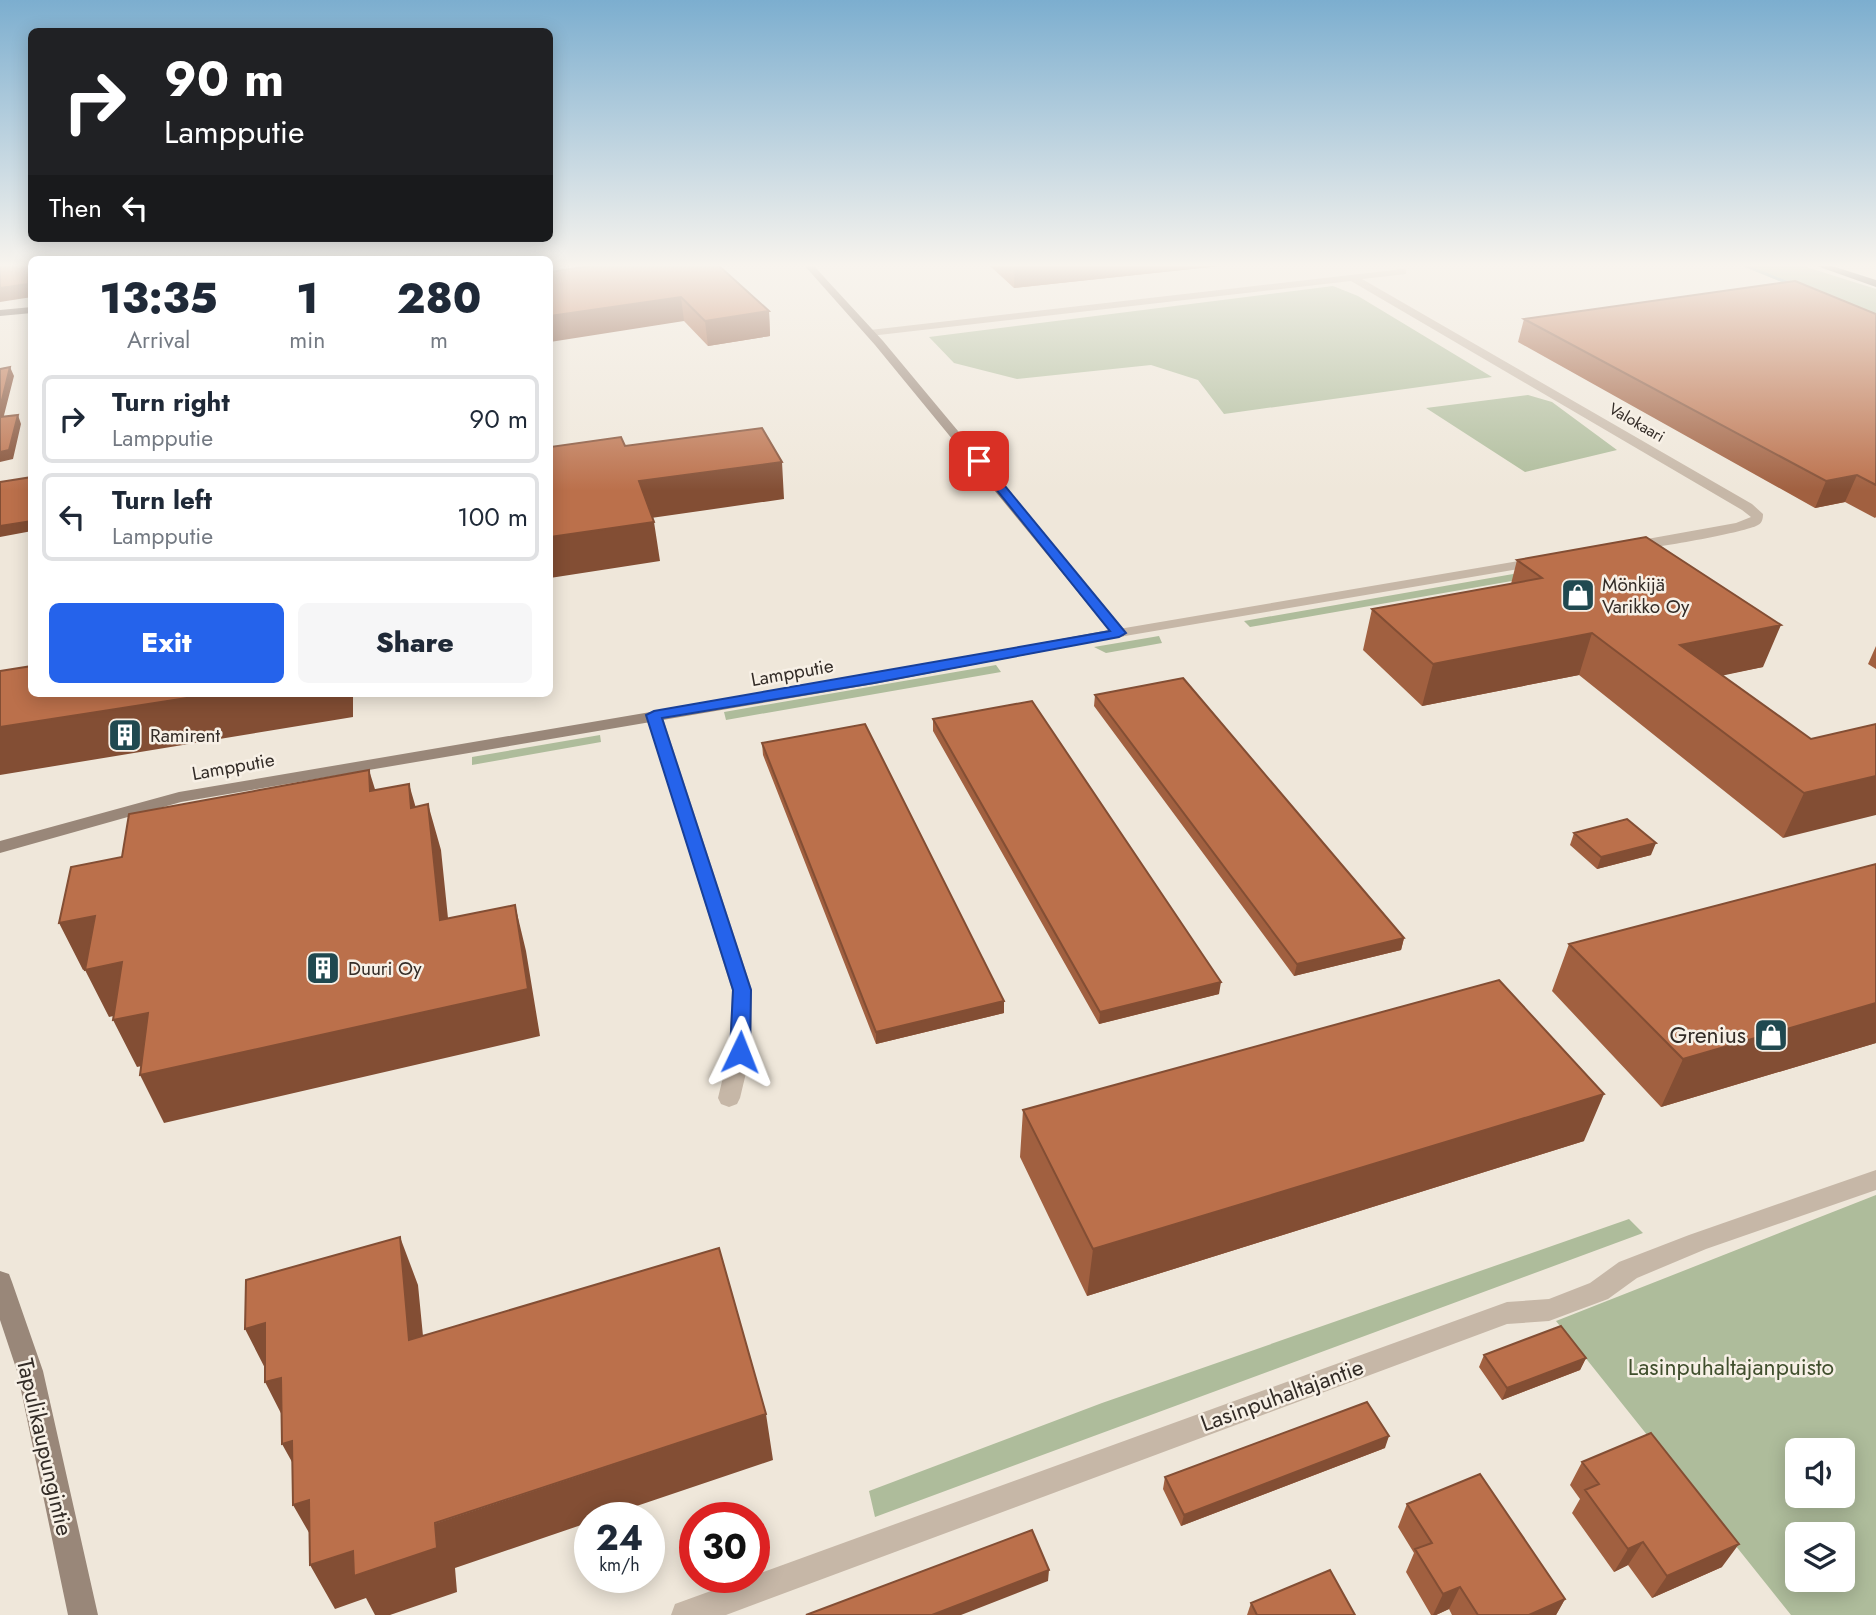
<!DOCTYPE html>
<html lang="en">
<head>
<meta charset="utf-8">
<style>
  :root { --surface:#fff; --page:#f6f6f7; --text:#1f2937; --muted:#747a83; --line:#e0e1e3; --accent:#2563eb }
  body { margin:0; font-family:Jost,sans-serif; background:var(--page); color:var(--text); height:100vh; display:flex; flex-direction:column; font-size:26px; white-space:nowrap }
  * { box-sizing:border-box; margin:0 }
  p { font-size:23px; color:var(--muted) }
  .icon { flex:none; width:38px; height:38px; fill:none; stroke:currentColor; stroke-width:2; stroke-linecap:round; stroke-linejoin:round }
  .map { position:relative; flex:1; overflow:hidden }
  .side { position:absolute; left:28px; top:256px; width:525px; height:441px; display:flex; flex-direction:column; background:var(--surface); border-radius:10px; box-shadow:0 4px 18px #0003 }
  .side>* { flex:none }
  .guide { position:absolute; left:28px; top:28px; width:525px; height:214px; border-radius:10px; box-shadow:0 4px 18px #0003; background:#202124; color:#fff; overflow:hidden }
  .controls { position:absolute; left:1785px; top:1438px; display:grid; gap:14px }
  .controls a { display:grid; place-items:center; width:70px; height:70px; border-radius:10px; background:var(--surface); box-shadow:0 4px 18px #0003; font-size:35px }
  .speed { position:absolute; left:574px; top:1502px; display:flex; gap:14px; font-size:35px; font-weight:700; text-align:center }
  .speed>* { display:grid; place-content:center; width:91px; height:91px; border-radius:50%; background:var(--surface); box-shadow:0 4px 18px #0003; line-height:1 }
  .speed small { font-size:18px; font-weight:400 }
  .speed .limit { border:10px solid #d22; background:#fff; color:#111 }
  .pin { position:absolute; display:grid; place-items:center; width:60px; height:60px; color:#fff; margin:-30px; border-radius:14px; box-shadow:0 4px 10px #0006 }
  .me { position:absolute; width:77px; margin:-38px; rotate:2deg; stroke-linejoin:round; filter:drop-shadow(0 0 5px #0008) }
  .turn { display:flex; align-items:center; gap:24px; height:147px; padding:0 21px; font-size:32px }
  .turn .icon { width:91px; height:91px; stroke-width:2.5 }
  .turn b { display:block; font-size:49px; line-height:60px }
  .then { display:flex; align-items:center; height:66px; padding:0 21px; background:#0003; gap:14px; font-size:26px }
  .eta { display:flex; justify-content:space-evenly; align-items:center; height:119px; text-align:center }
  .eta b { font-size:42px; font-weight:800; line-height:49px }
  .action { display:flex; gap:14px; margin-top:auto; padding:14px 21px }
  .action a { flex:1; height:80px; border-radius:10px; background:var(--accent); color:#fff; font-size:28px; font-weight:800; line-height:80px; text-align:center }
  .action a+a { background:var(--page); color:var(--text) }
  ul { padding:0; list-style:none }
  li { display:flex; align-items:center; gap:21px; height:88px; margin:0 14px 10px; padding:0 7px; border:4px solid var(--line); border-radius:10px }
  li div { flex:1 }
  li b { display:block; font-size:26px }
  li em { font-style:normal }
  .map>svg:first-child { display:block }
  .green { fill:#aebc9b; fill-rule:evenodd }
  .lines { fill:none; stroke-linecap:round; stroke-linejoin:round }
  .stream { fill:#7ba4a9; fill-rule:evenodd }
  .street { fill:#c6b7a7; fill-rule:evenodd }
  .secondary { fill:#998779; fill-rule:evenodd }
  .primary { fill:#736459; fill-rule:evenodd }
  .highway { fill:#53473f; fill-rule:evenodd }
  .wall { fill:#a16040 }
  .shaded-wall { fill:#834e34 }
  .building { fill:#bb704b; stroke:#834e34; stroke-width:2 }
  .route { fill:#2563eb; stroke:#184099; stroke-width:2 }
  .labels { text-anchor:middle; stroke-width:5; stroke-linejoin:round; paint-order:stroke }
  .far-street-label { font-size:16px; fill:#332c27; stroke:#f7f0e6 }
  .poi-label { font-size:19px; fill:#332c27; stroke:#f7f0e6; text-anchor:start }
  .street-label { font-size:19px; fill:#332c27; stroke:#f7f0e6 }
  .near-poi-label { font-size:23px; fill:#332c27; stroke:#f7f0e6; text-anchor:end }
  .near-park-label { font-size:23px; fill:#404f2d; stroke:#f7f0e6 }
  .near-street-label { font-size:23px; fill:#332c27; stroke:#f7f0e6 }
</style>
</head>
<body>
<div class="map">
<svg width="1876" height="1615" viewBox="0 0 1876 1615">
  <rect width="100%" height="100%" fill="#efe7da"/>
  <path class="green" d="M1740,265H1800L1876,289V320Z
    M1333,286L1358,296L1492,377L1224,414L1198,380L1151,365L1017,379L954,363L929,337Z
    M1528,395L1552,402L1617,450L1525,472L1426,408Z
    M1617,556L1625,561L1250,627L1244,621Z
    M1159,636L1162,643L1106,653L1094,647Z
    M996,665L1001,672L726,720L724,712Z
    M600,735L601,742L472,765V757Z
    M1876,1195V1615H1791L1556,1321ZM1797,1451H1843V1496H1797ZM1797,1535H1843V1580H1797Z
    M1629,1219L1643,1233L875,1517L869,1491L1102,1403Z"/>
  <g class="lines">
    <path class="stream" d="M1740,265H1748L1804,288L1799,289Z"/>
    <path class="street" d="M1403,269L1406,270V274L1362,279L1752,504L1763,514C1763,519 1762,524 1756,526C1741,533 1639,552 1625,549V543L1736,523L1751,517L1742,510L1351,281L870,336L865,333L870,330Z
      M1537,558L1542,559V565L1119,637L1112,633L1119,629Z
      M654,710L662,715L752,990L751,1052L740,1098L737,1104L729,1107L721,1104L718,1098L729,1052L732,990L646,715Z
      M1876,1170V1190L1706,1249L1637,1278L1608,1299L1549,1321L1507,1324L726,1615H671L675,1604L686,1600L1507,1302L1549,1299L1590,1283L1619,1262L1689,1235Z"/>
    <path class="secondary" d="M804,265H813L883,341L1124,630V636L874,684L181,802L0,853V841L179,792L874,674L1109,630L875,345Z
      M0,1271L9,1274L12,1282L43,1371L98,1615H68L17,1371L0,1320Z"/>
    <path class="primary" d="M32,307V313L0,316V310Z"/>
    <path class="highway" d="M1814,265H1829L1876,280V287Z"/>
  </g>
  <path class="wall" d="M989,265H1229L1014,288Z
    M550,272L769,311L770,336L708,346L684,321Z
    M1876,314V517L1875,518L1845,502L1815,508L1518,342L1524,319Z
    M1517,560L1763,667L1722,675L1811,739L1876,724L1783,838L1579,675L1422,706L1363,650L1372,609L1511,584Z
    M1876,646V669L1868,664Z
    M1095,695L1404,938L1401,950L1294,976L1094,706Z
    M933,719L1219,994L1099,1024L933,731Z
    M762,743L1004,1013L876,1044L763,755Z
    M1574,833L1651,855L1597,869L1570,845Z
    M1876,864V1043L1661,1107L1552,991L1569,944Z
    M1023,1110L1584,1141L1087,1296L1020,1157Z
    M1484,1355L1586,1358L1580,1370L1502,1400L1479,1367Z
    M1385,1448L1181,1526L1163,1489L1165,1477Z
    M1582,1462L1722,1567L1652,1598L1628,1565L1614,1572L1572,1513L1580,1499L1570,1485Z
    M1407,1504L1565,1599L1556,1615H1452L1449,1609L1436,1615H1431L1406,1572L1414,1553L1398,1527Z
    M1251,1603L1355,1615H1247Z"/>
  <path class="shaded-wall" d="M29,265H32V297L0,302V288Z
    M1015,265H1229L1014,288Z
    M681,297L684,321L550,342V316Z
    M769,311L770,336L708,346L705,321Z
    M10,367L14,376L1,427L0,424V408Z
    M18,415L21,424L13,459L0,462V452Z
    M782,462L784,499L644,519L639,481Z
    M1857,475L1845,502L1815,508L1826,481Z
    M32,521V531L0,537V526Z
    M654,522L660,561L550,578V537Z
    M1781,625L1763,667L1664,688L1680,645Z
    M1592,633L1579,675L1422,706L1433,664Z
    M219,693H353V717L0,775V727Z
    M369,770L383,815L370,791Z
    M1876,776V815L1783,838L1804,793Z
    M409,784L422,829L411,808Z
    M428,804L441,850L453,967L440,920Z
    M1656,843L1651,855L1597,869L1601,857Z
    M515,905L526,951L540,1036L164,1123L140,1075Z
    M95,916L117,962L83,970L59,923Z
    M1404,938L1401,950L1294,976L1297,964Z
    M122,962L145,1009L109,1017L85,970Z
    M1221,982L1219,994L1099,1024L1100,1012Z
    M1004,1001V1013L876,1044V1032Z
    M1876,1003V1043L1661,1107L1683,1059Z
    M148,1013L171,1060L137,1067L113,1020Z
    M1604,1094L1584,1141L1087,1296L1093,1249Z
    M400,1237L418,1285L428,1387L409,1340Z
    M265,1323L269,1376L245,1329Z
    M1586,1358L1580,1370L1502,1400L1507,1388Z
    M281,1378L289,1429L265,1382Z
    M766,1414L773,1460L604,1517H590V1522L455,1568L457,1592L390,1615H375L366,1598L335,1609L310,1565Z
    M1389,1436L1385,1448L1181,1526L1184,1515Z
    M292,1441L307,1489L282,1444Z
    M309,1500L319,1550L293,1505Z
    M1643,1542L1628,1565L1614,1572L1628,1549Z
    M1739,1544L1722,1567L1652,1598L1667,1576Z
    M1049,1570L1048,1581L961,1615H932Z
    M1460,1587L1449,1609L1436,1615H1433L1443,1594Z
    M1565,1599L1556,1615H1529Z"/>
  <path class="building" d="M0,265H29L28,284L0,288Z
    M596,265H718L769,311L705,321L681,297L550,316V272Z
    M1795,281L1876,314V485L1857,475L1826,481L1524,319Z
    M10,367L0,408V369Z
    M18,415L9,450L0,452V417Z
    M762,428L782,462L639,481L654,522L550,537V447L621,437L625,446Z
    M32,477V521L0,526V482Z
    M1646,537L1781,625L1680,645L1811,739L1876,724V776L1804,793L1592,633L1433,664L1372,609L1542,578L1517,560Z
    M32,666V693H219L0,727V671Z
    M1183,678L1404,938L1297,964L1095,695Z
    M1032,701L1221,982L1100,1012L933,719Z
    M865,724L1004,1001L876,1032L762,743Z
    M369,770L370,791L409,784L411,808L428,804L440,920L515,905L528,989L140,1075L148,1013L113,1020L122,962L85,970L95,916L59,923L71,867L122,857L129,814Z
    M1627,819L1656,843L1601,857L1574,833Z
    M1876,864V1003L1683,1059L1569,944Z
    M1499,980L1604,1094L1093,1249L1023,1110Z
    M400,1237L409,1340L719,1248L766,1414L435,1523L437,1548L354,1576L353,1551L310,1565L309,1500L293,1505L292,1441L282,1444L281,1378L265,1382V1323L245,1329L246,1280Z
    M1561,1326L1586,1358L1507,1388L1484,1355Z
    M1367,1402L1389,1436L1184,1515L1165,1477Z
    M1651,1433L1739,1544L1667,1576L1643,1542L1628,1549L1585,1490L1599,1484L1582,1462Z
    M1480,1474L1565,1599L1529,1615H1478L1460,1587L1443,1594L1415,1549L1432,1543L1407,1504Z
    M1032,1530L1049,1570L932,1615H806Z
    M1330,1570L1355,1615H1257L1251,1603Z"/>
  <linearGradient id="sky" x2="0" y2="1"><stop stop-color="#7caecf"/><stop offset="0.54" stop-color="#f8f4ee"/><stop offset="1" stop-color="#f8f4ee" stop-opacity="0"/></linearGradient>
  <rect width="1876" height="491" fill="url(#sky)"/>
  <path class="route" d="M975,458H982L1126,633L1119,637L874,683L662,718L751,990L750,1052L740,1059L733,1057L730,1052L733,990L646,715L654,711L1110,631L975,463Z"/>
  <defs>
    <g id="shop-square" transform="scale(1.75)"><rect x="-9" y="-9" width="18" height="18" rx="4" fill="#204950" stroke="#f7f0e6"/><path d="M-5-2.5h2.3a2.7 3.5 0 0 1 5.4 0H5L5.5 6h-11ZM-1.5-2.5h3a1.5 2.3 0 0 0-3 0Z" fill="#fff"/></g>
    <g id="building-square" transform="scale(1.75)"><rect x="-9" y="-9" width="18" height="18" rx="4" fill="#204950" stroke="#f7f0e6"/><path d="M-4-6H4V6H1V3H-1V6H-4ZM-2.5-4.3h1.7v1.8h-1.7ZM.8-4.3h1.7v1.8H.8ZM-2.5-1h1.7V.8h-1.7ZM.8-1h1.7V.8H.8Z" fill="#fff"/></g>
  </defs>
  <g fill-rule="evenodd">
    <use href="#shop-square" x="1578" y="595"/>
    <use href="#building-square" x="125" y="735"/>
    <use href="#building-square" x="323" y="968"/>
    <use href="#shop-square" x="1771" y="1035"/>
  </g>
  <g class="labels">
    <g class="far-street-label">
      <text transform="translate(1637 422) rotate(30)" y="6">Valokaari</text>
    </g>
    <g class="poi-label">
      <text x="1602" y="591">Mönkijä<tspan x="1602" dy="22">Varikko Oy</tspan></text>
      <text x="150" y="742">Ramirent</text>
      <text x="348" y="975">Duuri Oy</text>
    </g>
    <g class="street-label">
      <text transform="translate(792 672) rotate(-10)" y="7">Lampputie</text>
      <text transform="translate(233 766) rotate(-10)" y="7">Lampputie</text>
    </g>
    <g class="near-poi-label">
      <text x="1746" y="1043">Grenius</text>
    </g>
    <g class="near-park-label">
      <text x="1731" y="1375">Lasinpuhaltajanpuisto</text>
    </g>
    <g class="near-street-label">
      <text transform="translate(1282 1395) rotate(-20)" y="8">Lasinpuhaltajantie</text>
      <text transform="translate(45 1447) rotate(77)" y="8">Tapulikaupungintie</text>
    </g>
  </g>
</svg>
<div class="controls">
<a><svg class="icon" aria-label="sound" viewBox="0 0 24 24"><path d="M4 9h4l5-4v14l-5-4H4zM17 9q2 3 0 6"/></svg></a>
<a><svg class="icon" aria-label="layers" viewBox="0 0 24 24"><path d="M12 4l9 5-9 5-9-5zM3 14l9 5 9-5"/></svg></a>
</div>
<div class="speed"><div>24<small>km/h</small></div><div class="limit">30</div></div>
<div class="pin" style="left:979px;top:461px;background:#d93025"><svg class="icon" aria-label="arrive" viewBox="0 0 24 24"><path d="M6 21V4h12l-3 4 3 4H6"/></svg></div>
<svg class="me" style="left:740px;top:1052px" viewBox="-20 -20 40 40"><path d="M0-17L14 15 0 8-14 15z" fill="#2563eb" stroke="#fff" stroke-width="4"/></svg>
<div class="guide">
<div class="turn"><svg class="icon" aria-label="right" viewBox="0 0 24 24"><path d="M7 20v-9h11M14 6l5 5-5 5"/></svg><div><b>90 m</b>Lampputie</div></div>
<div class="then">Then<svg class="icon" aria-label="left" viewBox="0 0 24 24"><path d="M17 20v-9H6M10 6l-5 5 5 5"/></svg></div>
</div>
<section class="side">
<div class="eta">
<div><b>13:35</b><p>Arrival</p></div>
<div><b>1</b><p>min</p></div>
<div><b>280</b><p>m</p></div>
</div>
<ul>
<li><svg class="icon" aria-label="right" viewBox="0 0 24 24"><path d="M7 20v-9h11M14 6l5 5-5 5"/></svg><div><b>Turn right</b><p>Lampputie</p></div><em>90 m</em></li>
<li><svg class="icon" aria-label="left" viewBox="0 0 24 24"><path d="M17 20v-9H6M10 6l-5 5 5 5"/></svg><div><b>Turn left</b><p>Lampputie</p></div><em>100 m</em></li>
</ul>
<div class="action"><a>Exit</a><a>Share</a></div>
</section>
</div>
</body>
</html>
